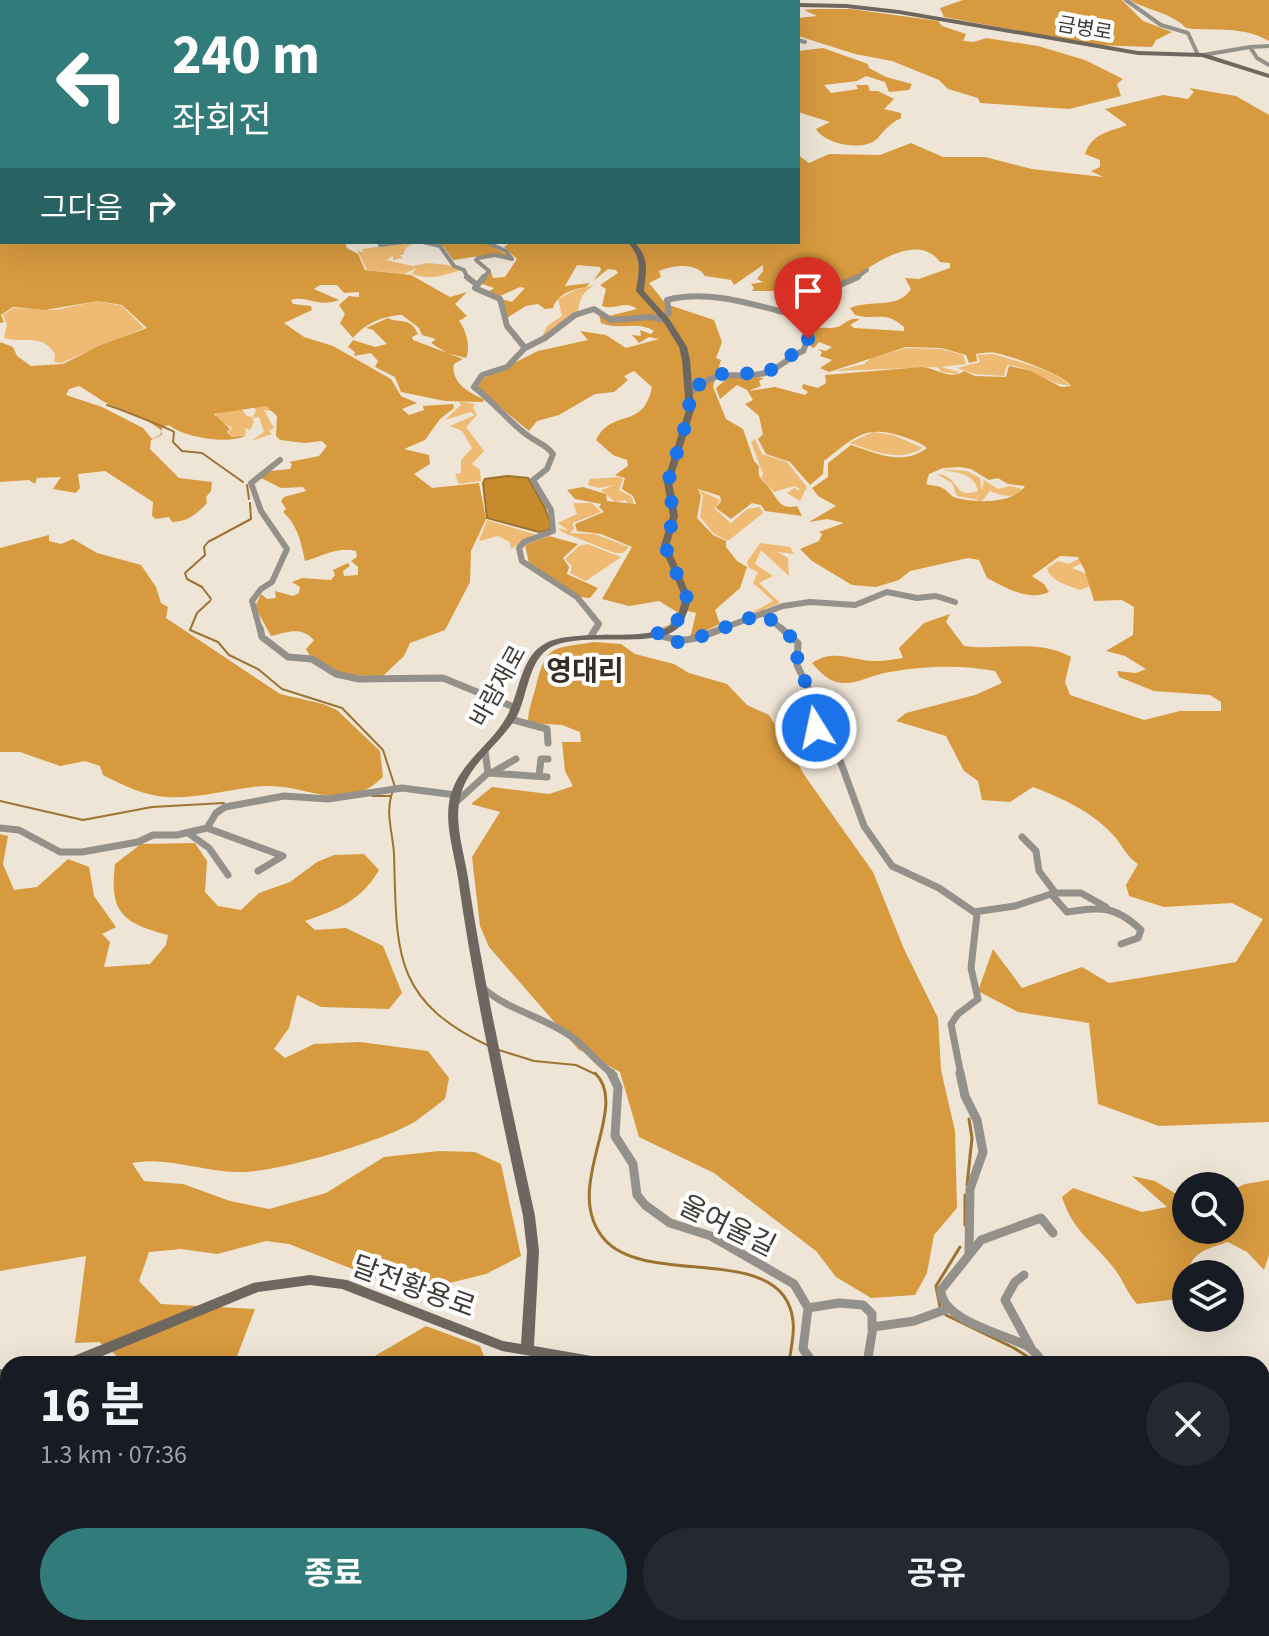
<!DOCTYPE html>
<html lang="ko">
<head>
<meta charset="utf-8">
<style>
  :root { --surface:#171b24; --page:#242831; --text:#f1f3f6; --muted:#9ea1a6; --accent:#327b7b }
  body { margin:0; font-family:"Source Sans 3","Noto Sans KR",sans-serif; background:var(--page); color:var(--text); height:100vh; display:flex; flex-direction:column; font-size:30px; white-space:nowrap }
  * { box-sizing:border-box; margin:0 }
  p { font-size:26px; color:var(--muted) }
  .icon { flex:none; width:44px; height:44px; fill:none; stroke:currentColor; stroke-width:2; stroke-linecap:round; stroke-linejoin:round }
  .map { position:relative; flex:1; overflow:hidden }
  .sheet { position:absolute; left:0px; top:1356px; width:1270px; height:280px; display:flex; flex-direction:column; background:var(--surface); border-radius:24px 24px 0 0; box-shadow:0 8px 32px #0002 }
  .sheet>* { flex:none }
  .banner { position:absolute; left:0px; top:0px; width:800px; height:244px; box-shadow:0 8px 32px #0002; background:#327b7b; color:#fff; overflow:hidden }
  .tools { position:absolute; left:1172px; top:1172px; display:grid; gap:16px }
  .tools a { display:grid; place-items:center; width:72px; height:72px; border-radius:50%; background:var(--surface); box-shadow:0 8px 32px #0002; font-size:40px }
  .pin { position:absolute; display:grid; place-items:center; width:68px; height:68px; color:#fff; margin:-82px -34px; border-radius:50% 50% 50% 0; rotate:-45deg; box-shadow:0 0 8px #0007 }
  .pin .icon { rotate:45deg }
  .me { position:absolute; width:88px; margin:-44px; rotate:350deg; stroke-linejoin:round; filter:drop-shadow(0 0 6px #0008) }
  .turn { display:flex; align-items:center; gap:28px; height:168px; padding:0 40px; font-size:36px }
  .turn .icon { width:104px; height:104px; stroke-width:2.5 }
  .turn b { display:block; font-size:56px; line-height:68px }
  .then { display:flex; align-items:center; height:76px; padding:0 40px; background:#0003; gap:16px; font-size:30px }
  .round { display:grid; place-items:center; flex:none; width:84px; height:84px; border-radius:42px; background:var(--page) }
  .head { display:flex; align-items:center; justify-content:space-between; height:136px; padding:0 40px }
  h1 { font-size:48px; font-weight:700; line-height:60px }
  .primary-button { display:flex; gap:16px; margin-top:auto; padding:16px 40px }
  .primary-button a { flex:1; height:92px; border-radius:48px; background:var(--accent); color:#fff; font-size:32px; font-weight:700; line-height:92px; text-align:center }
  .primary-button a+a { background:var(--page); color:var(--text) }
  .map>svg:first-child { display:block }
  .green { fill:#eeba74 }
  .forest { fill:#d79a3f; fill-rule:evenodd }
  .water { fill:#c78b2d; stroke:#9e7330; stroke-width:2 }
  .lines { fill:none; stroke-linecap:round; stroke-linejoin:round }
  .stream-far1 { stroke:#9e7330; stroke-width:2 }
  .stream { stroke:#9e7330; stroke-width:3 }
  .street-far3 { stroke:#94908a; stroke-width:4 }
  .street-far2 { stroke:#94908a; stroke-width:6 }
  .street-far1 { stroke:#94908a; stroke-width:7 }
  .street { stroke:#94908a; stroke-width:9 }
  .secondary { fill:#6d675f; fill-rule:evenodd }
  .route { stroke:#1a73e8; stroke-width:14; stroke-dasharray:0 25.2 }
  .labels { text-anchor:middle; stroke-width:8; stroke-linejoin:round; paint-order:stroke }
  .far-street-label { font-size:20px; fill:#403c37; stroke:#fff }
  .street-label { font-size:24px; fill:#403c37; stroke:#fff }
  .quarter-label { font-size:28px; font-weight:bold; fill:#362e24; stroke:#fff }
  .near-street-label { font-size:28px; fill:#403c37; stroke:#fff }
</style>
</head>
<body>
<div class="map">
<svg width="1269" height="1636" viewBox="0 0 1269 1636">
  <rect width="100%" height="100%" fill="#efe5d7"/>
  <path class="green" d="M415,242L406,248L403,255H399L403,258L393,260V256L386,260L413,266L428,263L448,265L461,270C443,275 432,281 412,274L416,268L404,274L367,270L357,250L364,253L368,261L362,249Z
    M594,285C582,294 580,297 578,312L542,337L547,326L562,316L558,299L575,290Z
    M98,301L122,306L144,328L61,363L54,362L55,354C41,332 25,344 4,338L7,325L3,315L13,308L55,310Z
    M906,348L941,349L963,355L966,364L941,367L959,372L957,374L942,372L937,367L834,371L864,364L871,358Z
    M993,354C1019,362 1052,369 1070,385C1053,387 1031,367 1007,365L1004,376L974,374L957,368L980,362L977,355Z
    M459,401L475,404L473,407L477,415L466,427L484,451L472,464L480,470L481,481L459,484L455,474L461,473V460L472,448L462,431L450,426L475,415L471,412L445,420L461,405Z
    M265,406L273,411L264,410L274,428L269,431L272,434L251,441L264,432L259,417L252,418L254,422L250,430L245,428L246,434L233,437L228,433L232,428L217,419L216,414L242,409L247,416L253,417L256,410L254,407Z
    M873,432L893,435L923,448C898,463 875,451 849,443Z
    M755,439L762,454L787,462L807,487L800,501L787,493L794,488L802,491L795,486L774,492L761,478L763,474L751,442Z
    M941,469L967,471L980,478L982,491L984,480L998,489L1010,486L1023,489C1012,501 1002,495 990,491L982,501L974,500L981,493L974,499L957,496L952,483L937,474C962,476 951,500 978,491C974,472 955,473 941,469Z
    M620,477L623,479L619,490L631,496L634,503L629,504L625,500L615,502L601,490L615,485L599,488L588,485L590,479Z
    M699,490L720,500L715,509L731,523L747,509L760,507L763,513L728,541L714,534L700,517L703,496Z
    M573,503H592L601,512L573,523L574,529L570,533L595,534L629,547L623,553H615L562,532L558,528L569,531L558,523L577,514Z
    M487,520L530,533L535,534L511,549L510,542L498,536L479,541Z
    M760,543L790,547L794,554L778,552L788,558L789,576L761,550L755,564L773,576L759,583L780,603L738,620L773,601L753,583L758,572L749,568L747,562Z
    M587,544L621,557L586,581L570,573L572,566L565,559L579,546Z
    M1080,558L1084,562L1072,568L1097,578V583L1080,590C1068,585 1051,582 1047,568L1058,561L1069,564Z"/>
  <path class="forest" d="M963,0H1122L1143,21L1172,32L1156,40L1152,47L1094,45L944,17L940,8Z
    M1130,0H1269V41C1241,25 1216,32 1186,28C1171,12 1148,11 1130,0Z
    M814,9H851L938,21L942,26L966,34L963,41L974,42L986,38L1038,46L1085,60L1123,79L1117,84L1121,96L1069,109L980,103L978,98L948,89L939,80L892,61L855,54L798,36V18L817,16L804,10Z
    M823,48L868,64L869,68L886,77L912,84L909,90L889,92L885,82L866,76L857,81L824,85L831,93L858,89L856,85H868L870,91H878L894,99L884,109L901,113V118C890,123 883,132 877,139C862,152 825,144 816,129L830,122L798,112V51Z
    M1189,88L1236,96L1269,115V1122L1159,1126L1098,1104L1089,1023L1018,1012L978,991L993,949L1022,988L1082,967L1109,983L1236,962L1263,919L1232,903L1164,907L1129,896L1126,885L1138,864C1126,856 1123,846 1114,836C1093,812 1062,798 1033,787L1010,802L982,800L978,781L964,771L946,736L896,721L906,713L975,695L1002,683L995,671C960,664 919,666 884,673C867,677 853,686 836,682C826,679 818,670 812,663C835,648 851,661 876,661C885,661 894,659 903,658L899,648L924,623L950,614L946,622L964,646C1002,651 1037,638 1071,657L1065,682L1070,695L1144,720L1180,711H1221V702L1210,695L1154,691L1119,677L1117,671L1136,673L1146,669L1125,656L1106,651L1133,635L1134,607L1122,600L1094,601L1085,571L1078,557L1060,556L1032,576L1044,584L1049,592C1028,602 1005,587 987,578L979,560L968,558L910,571L899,580L876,587L852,585L812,561L800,549L819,541L822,534L819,532L844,523L827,519L809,522L836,506L818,496L812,488L828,477V463L851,445C878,454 903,466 927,448C920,442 912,440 904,437C864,423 853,439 824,461L823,474L810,485L790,462L766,454L758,439L763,434L759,416L745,404L753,400L747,390L737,385L720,399L716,388L731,375L764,378L759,381L761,386L748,391L775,387L805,395L808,392L802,388L803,384L818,388L826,383L825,375L922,367C936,368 951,381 964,371L975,376L1006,377L1009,366L1031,371L1061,387L1071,386C1065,375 1011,356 996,353C990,352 982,353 976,354L977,361L969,363L966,355L941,348L906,347L829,372L820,368L832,360L820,356L822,352L818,349L826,351L832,347L819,342L814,348L811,347V332C821,324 829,331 840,326C848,322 849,318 860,319L850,325L854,328L904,331V327C884,310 879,321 855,315L850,308C871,299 898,310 911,289L905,278L919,279L950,268V263L940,262C917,231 873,265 850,280C842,286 831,289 821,293L816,290L817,286L829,285L828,282L792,272L786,273L774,291H752L754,288L751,284L763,282L757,279L763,271V265L734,285L731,280L705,276C696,262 673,265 659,271L661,277L649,283L666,304L714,320L722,342L716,358L721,360L713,387L726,419L743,429L754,461L759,466C757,480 763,479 770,489C778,500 780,510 797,506L802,516L765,511L761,505L752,503L731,519L716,508L721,501L720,496L698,489L701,496L697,518L713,535L726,541V547L737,561L747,567L740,588L715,610L720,624L690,638L696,613L680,609C673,623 669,629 653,631L669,625L677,612L659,601L629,606L602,599L632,547L601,534L577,531L575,524L604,512L599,507L601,504L575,499L567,490L583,487L606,494L607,501L636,504L633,496L622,489L625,478L615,475L628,466L627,460L613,455L596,440C613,407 643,431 652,387L634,371L624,376L628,380L614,392L595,394L559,415L537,421L529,431L477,388L478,381L538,351L588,340L580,331L606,335L626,348L659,339L649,337L639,343L632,335L641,336L640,330L651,334L654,331C636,320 619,331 601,323L599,314L605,317L637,309C626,299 614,311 602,306L606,289L600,285L618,273L616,270L608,269L593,281L601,270L600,267L577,265L565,286L590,283L586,287C573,289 557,294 553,308L545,309L538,304L526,306L507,318L502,299L512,302L525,288L520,287L500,296L487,293L494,288L479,283L490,269L493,278L505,277L517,259L504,247L511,242H798V155L809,163L829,154L880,155L911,143L943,157H985L1032,169L1103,177L1091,171L1100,167V160L1085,154C1092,133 1109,132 1127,125L1105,109L1163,95L1188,99L1194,92ZM960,467L971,469L989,480L998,478L1008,484L1025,486C1013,505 972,503 954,497C951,496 947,490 944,489C939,485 932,486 926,484L929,474L943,468Z
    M0,147L2,242H345L347,248L358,254L365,270L411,275L450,297L467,292L455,304L467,316L459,321C466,329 471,348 466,358L447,353L431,343L436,339L422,335L419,328L402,315C385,315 364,324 353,338L340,323L345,314L339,305L349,296L359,297V292L344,293L337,285H320L314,289L339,300C317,308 307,295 291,300L293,304L311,306L312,310L284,323L304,337L333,346L391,379L401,396L417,403L402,409L409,415L424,410L423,406L453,404L454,408L440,419L425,440L404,449L429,455L430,464L414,474L432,488L479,483L486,519L471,551L470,582L445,630L410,643L404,656L383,676C359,677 317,674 306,649L314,640C301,626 288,632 271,636L255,607L261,594L267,599L276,598L275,591L293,596L299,593L300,587L292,582L302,578L331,580L335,575L333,570L348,563L350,566L343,571L344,576L358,575V567L351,561L357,557L356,551C338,546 322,556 305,561C301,542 298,526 283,512L286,509L281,501L284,497L306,491L303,487L281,488L259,477L269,471L290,469L292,464L289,462L319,456L327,446L322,441L304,443L280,440L276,436L277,416L266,406L214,414L230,429L227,432L232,437L246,435C232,445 184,438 169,425L162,427V435L151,440L150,449L179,478L212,482L211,491L206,497L207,503C197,514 187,522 172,522L169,517L156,519L152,516L153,502L105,471L78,474L80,488L76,493L53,489L61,477L37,478L35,484L29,480L0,482V342L13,347L17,356L31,366L63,364L101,345L147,328L122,305L98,301L45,310L13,307L1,315L4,322L0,323ZM79,386C89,391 102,402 111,405C126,410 149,420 162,431L160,435L152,439L143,428L102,407L66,395L69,389Z
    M435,242H485L511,257L494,254L453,260L444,247Z
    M388,318C398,324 411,316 418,334L412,337L413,340L463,359L454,364C450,381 469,394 484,399L483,402L445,401L401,392L395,377L375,367L378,361L371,353L354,356L355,352L348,347L353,340L375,347L387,344L373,330L366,328Z
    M49,535V541L61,544L73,539L97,553L141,565L156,587L161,603L168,607L166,618L280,694L323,704L337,710L380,751L383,777C344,815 310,785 266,786C234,787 200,799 167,797C145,796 122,785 103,775L100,766L85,761L60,766L20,752H0V548Z
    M549,536L578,544L563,558L569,567L567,574L598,588L590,598C572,599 545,573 529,563L525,545Z
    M594,642L621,644L635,654L674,664L689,673L727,684L747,705L769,715L805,776L873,872L904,949L938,1018L941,1070L955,1131L957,1208L934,1235L927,1273L915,1295L871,1298L836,1277L816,1251L714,1173L639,1137L620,1072L578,1049L489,947L480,926L472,857L500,812L471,804L492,787L549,794L573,786L565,771L562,742H581L580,732L562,725L528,723C528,709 533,699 536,686C547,643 553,649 594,642Z
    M0,834L8,836L3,864L14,890L37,887L68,859L89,867L94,896L116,927L102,934L110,942L104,967L150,964L166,945L168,935C123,923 109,913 115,864L141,844L195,843L207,861L205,892L218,906L241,910L259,893L290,882L317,862L334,855L364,854L379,870C361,901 337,910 305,921L315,930L346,928L383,946L402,993L389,1009L321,1007L297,995L289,1028L274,1049L285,1058L314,1044L360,1042L428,1051L449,1078L445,1099C435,1106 426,1114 416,1121C384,1141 279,1172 241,1172C204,1173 169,1156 132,1163L144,1181L183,1184L230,1201L269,1209L326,1193L384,1157L439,1151L475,1152L501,1164L521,1256L486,1274L433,1287L403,1289L289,1244L266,1241L217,1254L181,1249L149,1252L139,1281L161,1304L255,1309L234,1364H127L99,1342L75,1343L86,1256L0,1271Z
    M1132,1176L1155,1181L1186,1200V1230H1230V1191L1245,1184L1269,1180V1255L1264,1270L1247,1252L1228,1242C1210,1248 1189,1252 1189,1274H1186V1298L1137,1304C1125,1290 1123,1279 1113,1267C1091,1239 1074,1233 1062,1197L1073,1188L1142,1212L1167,1207Z
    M426,1326L480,1346L487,1364H361Z
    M0,1489H8V1628H240L239,1636H0Z
    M622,1628H871L876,1636H619Z"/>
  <path class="water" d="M507,476L528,478L545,508L551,525L549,530L539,532L487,518L483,483L485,479Z"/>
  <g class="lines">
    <path class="stream-far1" d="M681,2L688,0
      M107,405C115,407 170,429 174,432L173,442L182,451L202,453L243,482
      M247,485L249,499
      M211,599L202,587L187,579L185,573L205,555L204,547L208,542L251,519L250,503
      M210,601L197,613L190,630L218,642L229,655L258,669L282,689L342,708L383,750L395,787
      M392,793C385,814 393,833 394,854C397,950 391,1000 489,1046
      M372,796H390
      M0,801L83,820L152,807L224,803
      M499,1050L534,1061L576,1065L597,1075"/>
    <path class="stream" d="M595,1073C632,1108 559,1189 605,1240C648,1288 785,1241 793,1321C795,1335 790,1351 789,1364
      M967,1185L972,1138L969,1119
      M965,1195V1225
      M940,1307L936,1286L960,1247
      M946,1315L1014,1348L1039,1364
      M1054,1628L1063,1636"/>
    <path class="street-far3" d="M486,0L492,2
      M1126,0L1161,25L1188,33L1198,55
      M292,1L300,0
      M308,2L322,0
      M572,2L575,0
      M798,40L805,42
      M1250,47L1269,46
      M1203,55L1250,47L1257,58L1269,65
      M423,242L440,246L454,266L464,270L468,279
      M486,242L506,251L512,259
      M380,245L402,242
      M483,279L489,271L476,260L478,258L495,255L512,259
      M855,279L867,270"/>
    <path class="street-far2" d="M467,277L476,284
      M484,277L475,288L500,299L507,326L525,348
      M664,317L669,313L667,300C709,289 754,305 795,315L831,289L858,277
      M688,395C721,364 729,381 765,373C777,370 790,356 803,351L808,339L805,322L795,315
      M763,613L783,630
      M260,630L252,601L261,589L272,582L287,549L261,511L251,483L280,460
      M595,630L599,624L577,597L522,561L519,548L524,542L553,531L551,510L533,480L547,469L553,454C546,444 536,442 527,435C509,422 494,402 474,387L482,375L507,367L525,348L545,338L575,315L594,309L611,320L651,317L666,320
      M718,630L783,606L810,602L855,605L887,592L917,598L936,596L955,602"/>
    <path class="street-far1" d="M260,628L262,637L288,657L312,659L336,674L359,679L443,678L516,708
      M781,628L798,643L797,665L814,700L813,724L838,755L864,826L892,866L939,888L977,914L971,968L978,999L958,1014L951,1024L961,1075
      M656,634C686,645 695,639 724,628
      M591,636L596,628
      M510,719L547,729L548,743
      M493,772L516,759
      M488,773L547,777
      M539,776L541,759H548
      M454,804L488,773L485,751
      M0,828L19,830L60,852H82L138,842L153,835H177L207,828L216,813L225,807L284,796L328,799L402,788L456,795
      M207,828L283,856L258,871
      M188,833L209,848L228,875
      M1022,837L1036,851L1039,871L1054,891
      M1052,893H1081L1106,907
      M974,912L1015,906L1051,894L1067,912C1101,907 1115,905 1141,930L1138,938L1121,944
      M483,988C509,1011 543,1016 572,1037C587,1048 596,1062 614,1075"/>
    <path class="street" d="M611,1073L618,1087L615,1136L633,1164L637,1195L645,1205L670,1223L711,1236L794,1284L808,1308L803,1349L814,1364
      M960,1073L965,1096L977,1120L983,1152L970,1189L969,1254
      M1024,1275L1015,1282L1005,1300L1031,1348
      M808,1308L839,1303L863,1305L872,1314V1328
      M867,1364L873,1327L914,1321L947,1309
      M1045,1364C1039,1358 1034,1350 1027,1346C1004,1334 941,1320 941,1290L981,1240L1041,1218L1053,1233"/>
    <path class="secondary" d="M399,0H405V2H399Z
      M740,0H755L760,2H745Z
      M798,3L846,4L899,10L1138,51L1203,53L1269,74V78L1202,57L1138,55L899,14L846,8L798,7Z
      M627,242H634C650,257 646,271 644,291L670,320L687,347L690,360L694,410L672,482L678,516L669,546L691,598C689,607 686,618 680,626C658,651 583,630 551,647C528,660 528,695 517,716C501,744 470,762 461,794C453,821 464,851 468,878C485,992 511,1104 535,1216L539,1251L534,1346L609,1359L614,1360L615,1364H577L502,1351L342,1289L310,1285L258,1292L83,1364H63L64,1360L253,1283L310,1275L347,1280L503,1341L521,1344L527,1251L523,1216C499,1104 474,991 458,878C454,851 443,821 451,794C461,761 492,744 507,716C520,693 520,656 546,643C579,627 649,643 670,625C678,619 680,607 683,598L661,546L670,516L664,482L686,410L682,360L679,347L663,321L636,291C639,270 643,258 627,242Z
      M0,1369L8,1371V1381L0,1379Z
      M1262,1592L1269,1594V1607L1262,1605Z"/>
  </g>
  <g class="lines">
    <path class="route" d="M808,339L803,351L789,356L767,373L720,374L701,383L688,395L690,410L668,482L674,516L665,546L687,598L675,626L656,634L677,642L689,641L763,613L798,643L797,665L814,700L813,724L816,728"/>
  </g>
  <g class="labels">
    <g class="far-street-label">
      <text transform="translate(1085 28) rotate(10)" y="7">금병로</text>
    </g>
    <g class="street-label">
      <text transform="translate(498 686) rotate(-61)" y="8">바람재로</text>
    </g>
    <g class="quarter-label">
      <text x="585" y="680">영대리</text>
    </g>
    <g class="near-street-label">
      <text transform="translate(728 1225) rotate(26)" y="10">울여울길</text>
      <text transform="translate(414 1286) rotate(20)" y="10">달전황용로</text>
    </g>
  </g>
</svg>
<div class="tools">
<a><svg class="icon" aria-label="search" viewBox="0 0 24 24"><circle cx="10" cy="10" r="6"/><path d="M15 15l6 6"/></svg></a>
<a><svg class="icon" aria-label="layers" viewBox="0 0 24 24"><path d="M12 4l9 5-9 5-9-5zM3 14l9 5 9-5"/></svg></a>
</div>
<div class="pin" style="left:808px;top:339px;background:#d93025"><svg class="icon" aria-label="arrive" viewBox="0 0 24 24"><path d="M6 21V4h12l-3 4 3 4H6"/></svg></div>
<svg class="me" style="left:816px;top:728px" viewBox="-20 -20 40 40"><circle r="17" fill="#1a73e8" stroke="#fff" stroke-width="3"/><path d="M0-11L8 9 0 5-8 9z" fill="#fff"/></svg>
<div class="banner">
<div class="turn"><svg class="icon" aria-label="left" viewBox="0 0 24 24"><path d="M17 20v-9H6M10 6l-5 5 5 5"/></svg><div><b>240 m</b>좌회전</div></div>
<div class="then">그다음<svg class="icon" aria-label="right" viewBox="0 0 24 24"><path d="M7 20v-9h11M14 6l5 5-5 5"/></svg></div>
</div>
<section class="sheet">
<div class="head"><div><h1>16 분</h1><p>1.3 km · 07:36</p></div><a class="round"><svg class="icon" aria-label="close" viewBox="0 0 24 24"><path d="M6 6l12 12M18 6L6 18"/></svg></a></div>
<div class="primary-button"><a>종료</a><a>공유</a></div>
</section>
</div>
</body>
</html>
